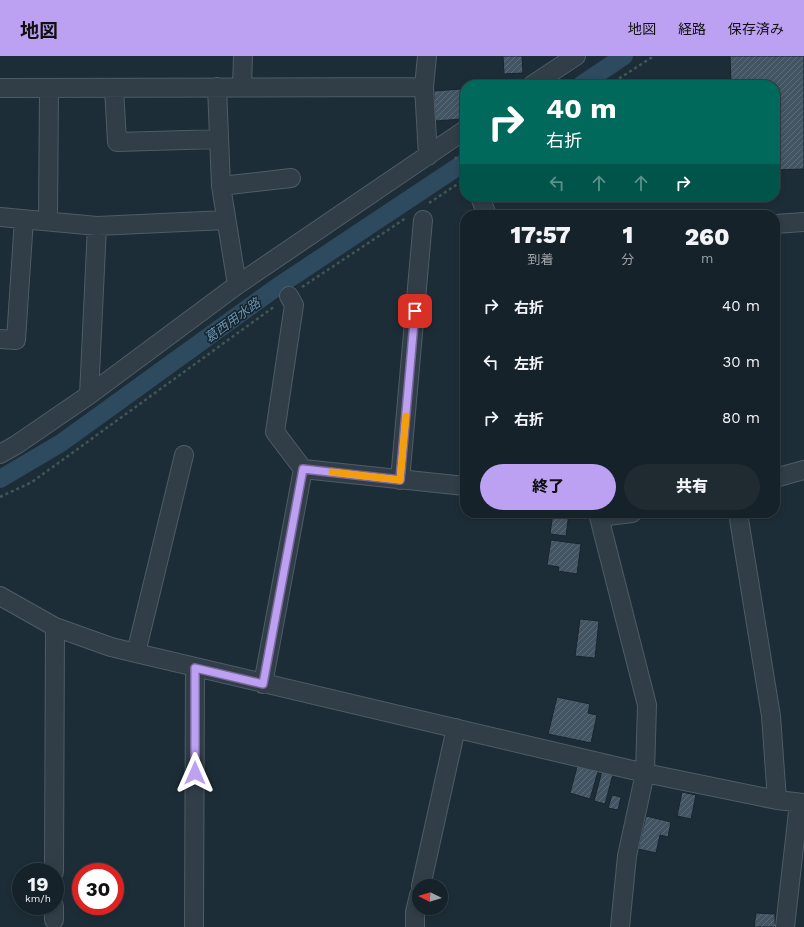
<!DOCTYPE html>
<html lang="ja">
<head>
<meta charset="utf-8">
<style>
  :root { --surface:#162229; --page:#1f2a31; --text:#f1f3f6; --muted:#9ea4a8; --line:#353f46; --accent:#bca0f2 }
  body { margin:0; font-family:"Work Sans","Noto Sans JP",sans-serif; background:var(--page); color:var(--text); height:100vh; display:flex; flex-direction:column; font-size:15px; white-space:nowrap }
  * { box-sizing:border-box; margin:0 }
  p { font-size:13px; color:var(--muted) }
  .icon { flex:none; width:22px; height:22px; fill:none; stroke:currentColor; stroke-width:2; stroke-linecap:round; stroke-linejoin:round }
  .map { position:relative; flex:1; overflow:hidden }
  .drawer { position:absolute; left:460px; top:154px; width:320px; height:308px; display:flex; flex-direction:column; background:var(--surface); border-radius:16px; box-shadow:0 2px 6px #0003,0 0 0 1px var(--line) }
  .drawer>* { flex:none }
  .top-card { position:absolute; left:460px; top:24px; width:320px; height:122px; border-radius:16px; box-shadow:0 2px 6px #0003,0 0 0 1px var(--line); background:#00695c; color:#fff; overflow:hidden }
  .needle { width:26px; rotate:275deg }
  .controls { position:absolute; left:412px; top:823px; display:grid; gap:8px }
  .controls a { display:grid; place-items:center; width:36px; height:36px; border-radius:50%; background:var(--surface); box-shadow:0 2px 6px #0003,0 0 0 1px var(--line); font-size:20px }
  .speed { position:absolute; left:12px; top:807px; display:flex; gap:8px; font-size:20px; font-weight:700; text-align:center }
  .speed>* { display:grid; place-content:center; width:52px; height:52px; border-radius:50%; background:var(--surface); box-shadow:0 2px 6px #0003,0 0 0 1px var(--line); line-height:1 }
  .speed small { font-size:10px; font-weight:400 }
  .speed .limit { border:6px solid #d22; background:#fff; color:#111 }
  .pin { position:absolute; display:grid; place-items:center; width:34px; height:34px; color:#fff; margin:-17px; border-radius:8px; box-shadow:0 2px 6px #0006 }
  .me { position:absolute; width:44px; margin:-22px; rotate:0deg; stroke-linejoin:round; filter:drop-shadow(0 0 3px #0008) }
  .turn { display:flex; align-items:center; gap:14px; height:84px; padding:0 20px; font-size:18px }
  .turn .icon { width:52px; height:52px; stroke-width:2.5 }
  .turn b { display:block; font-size:28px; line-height:34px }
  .lanes { display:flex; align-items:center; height:38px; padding:0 20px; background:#0003; justify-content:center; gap:20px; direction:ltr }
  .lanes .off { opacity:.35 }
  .eta { display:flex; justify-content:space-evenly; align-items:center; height:68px; text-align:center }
  .eta b { font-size:24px; font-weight:800; line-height:28px }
  .button { display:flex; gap:8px; margin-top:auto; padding:8px 20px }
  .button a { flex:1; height:46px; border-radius:24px; background:var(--accent); color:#111; font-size:16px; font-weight:800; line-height:46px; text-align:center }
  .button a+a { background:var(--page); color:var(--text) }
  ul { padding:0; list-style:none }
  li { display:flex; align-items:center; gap:12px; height:56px; padding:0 20px }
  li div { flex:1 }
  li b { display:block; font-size:15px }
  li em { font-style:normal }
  header { display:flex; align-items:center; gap:24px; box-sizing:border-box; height:56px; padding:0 20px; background:var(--accent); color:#111 }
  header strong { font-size:19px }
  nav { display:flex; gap:22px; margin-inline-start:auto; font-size:14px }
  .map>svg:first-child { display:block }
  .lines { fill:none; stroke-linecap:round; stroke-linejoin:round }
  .canal { stroke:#2d4a5e; stroke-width:18 }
  .building { fill:url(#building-hatch); stroke:#19252e }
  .minor-casing { stroke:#4e5c66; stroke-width:20 }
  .path { stroke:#3f5756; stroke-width:2.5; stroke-dasharray:3 3; stroke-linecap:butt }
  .minor { stroke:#313e48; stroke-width:18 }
  .route-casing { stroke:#7a689d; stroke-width:10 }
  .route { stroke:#bca0f2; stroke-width:7 }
  .slow { stroke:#f59e0b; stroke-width:7 }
  .labels { text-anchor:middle; stroke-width:3; stroke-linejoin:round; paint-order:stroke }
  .water-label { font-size:13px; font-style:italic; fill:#6791ac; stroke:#17232c }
</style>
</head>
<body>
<header>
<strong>地図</strong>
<nav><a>地図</a><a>経路</a><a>保存済み</a></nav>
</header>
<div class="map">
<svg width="804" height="871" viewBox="0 0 804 871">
  <defs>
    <pattern id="building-hatch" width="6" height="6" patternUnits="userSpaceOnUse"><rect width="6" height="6" fill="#435562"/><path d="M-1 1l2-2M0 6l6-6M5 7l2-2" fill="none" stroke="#5b6b77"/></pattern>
  </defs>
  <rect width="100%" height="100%" fill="#1d2d37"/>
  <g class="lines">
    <path class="canal" d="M581,29L624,0
      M0,423L61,387L277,231L465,106"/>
  </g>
  <path class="building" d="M503,0H522L523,17L504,18Z
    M730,0H804V113L775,114V29H731Z
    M461,33L462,63L435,65L434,35Z
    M553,457H569L566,480L550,478Z
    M551,484L581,488L577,518L558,515L559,511L547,509Z
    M580,563L599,565L595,602L575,600Z
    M557,641L590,648L588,657L597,659L591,687L548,678Z
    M578,707L599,712L590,743L570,737Z
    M602,715L613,718L605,748L594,745Z
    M682,736L696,739L691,763L677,760Z
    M612,739L621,741L618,754L608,752Z
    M646,760L671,766L668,781L660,779L656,797L638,793Z
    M756,857L775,858V868H779V871H754Z"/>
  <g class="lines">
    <g class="minor-casing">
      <path id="minor" d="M427,0L424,31L428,100
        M532,29L576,0
        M217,31L221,130L237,229
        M242,31L243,0
        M0,32L424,31
        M114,32L117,86L219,83
        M221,130L291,122
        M480,141L487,159
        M0,161L97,170L226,164
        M48,165L49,32
        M775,168L804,166
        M0,283L16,284L24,163
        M89,339L97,170
        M0,398L16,389L89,339L237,229L465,74
        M303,413L465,430
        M775,422L804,414
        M400,424L423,164
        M598,457L647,649L645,717L627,800L620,871
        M738,457L771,660L777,744
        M599,461L632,457
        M0,540L55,571L111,591L136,597L645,717L777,744L804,747
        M136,597L184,399
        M263,628L303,413L275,376L294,249L289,240
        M54,816L55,571
        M421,830L456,672
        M54,864V850
        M194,871L195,612
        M415,871V856L419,839
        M785,871L799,747"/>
    </g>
    <path class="path" d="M609,29L654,0
      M455,101L465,115
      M429,147L465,123
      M302,231L406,162
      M0,441L32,426L275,250"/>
    <use href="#minor" class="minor"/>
  </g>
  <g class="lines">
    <g class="route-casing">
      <path id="route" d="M195,717V612L263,628L303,413L400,424L415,255"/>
    </g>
    <use href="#route" class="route"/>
    <path class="slow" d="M332,416L400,424L406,360"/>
  </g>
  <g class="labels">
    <g class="water-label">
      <text transform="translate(232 264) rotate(-36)" y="5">葛西用水路</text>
    </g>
  </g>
</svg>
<div class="controls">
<a><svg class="needle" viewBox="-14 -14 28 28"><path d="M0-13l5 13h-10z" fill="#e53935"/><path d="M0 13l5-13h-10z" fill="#9ea4a8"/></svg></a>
</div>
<div class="speed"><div>19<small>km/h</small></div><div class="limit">30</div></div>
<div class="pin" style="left:415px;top:255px;background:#d93025"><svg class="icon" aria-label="arrive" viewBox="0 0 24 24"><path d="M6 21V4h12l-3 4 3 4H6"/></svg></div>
<svg class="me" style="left:195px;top:717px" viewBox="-20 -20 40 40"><path d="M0-17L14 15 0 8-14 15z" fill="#bca0f2" stroke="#fff" stroke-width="4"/></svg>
<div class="top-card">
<div class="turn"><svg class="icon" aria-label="right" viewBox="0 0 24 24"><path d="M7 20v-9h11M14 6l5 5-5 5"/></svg><div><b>40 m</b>右折</div></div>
<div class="lanes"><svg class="icon off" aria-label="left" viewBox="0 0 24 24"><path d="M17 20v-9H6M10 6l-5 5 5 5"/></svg><svg class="icon off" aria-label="ahead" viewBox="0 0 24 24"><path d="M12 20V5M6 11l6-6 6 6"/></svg><svg class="icon off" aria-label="ahead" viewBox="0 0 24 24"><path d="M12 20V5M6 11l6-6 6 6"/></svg><svg class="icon" aria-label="right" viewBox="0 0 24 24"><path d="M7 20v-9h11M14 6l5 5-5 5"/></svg></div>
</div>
<section class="drawer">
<div class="eta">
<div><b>17:57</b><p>到着</p></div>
<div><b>1</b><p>分</p></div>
<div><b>260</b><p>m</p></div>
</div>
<ul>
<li><svg class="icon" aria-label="right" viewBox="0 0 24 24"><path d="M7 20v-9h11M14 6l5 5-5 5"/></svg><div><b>右折</b></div><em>40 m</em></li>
<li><svg class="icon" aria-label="left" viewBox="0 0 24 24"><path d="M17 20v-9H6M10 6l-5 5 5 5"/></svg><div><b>左折</b></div><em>30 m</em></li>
<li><svg class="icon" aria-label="right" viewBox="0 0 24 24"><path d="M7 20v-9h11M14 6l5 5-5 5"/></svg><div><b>右折</b></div><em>80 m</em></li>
</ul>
<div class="button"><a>終了</a><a>共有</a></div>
</section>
</div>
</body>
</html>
